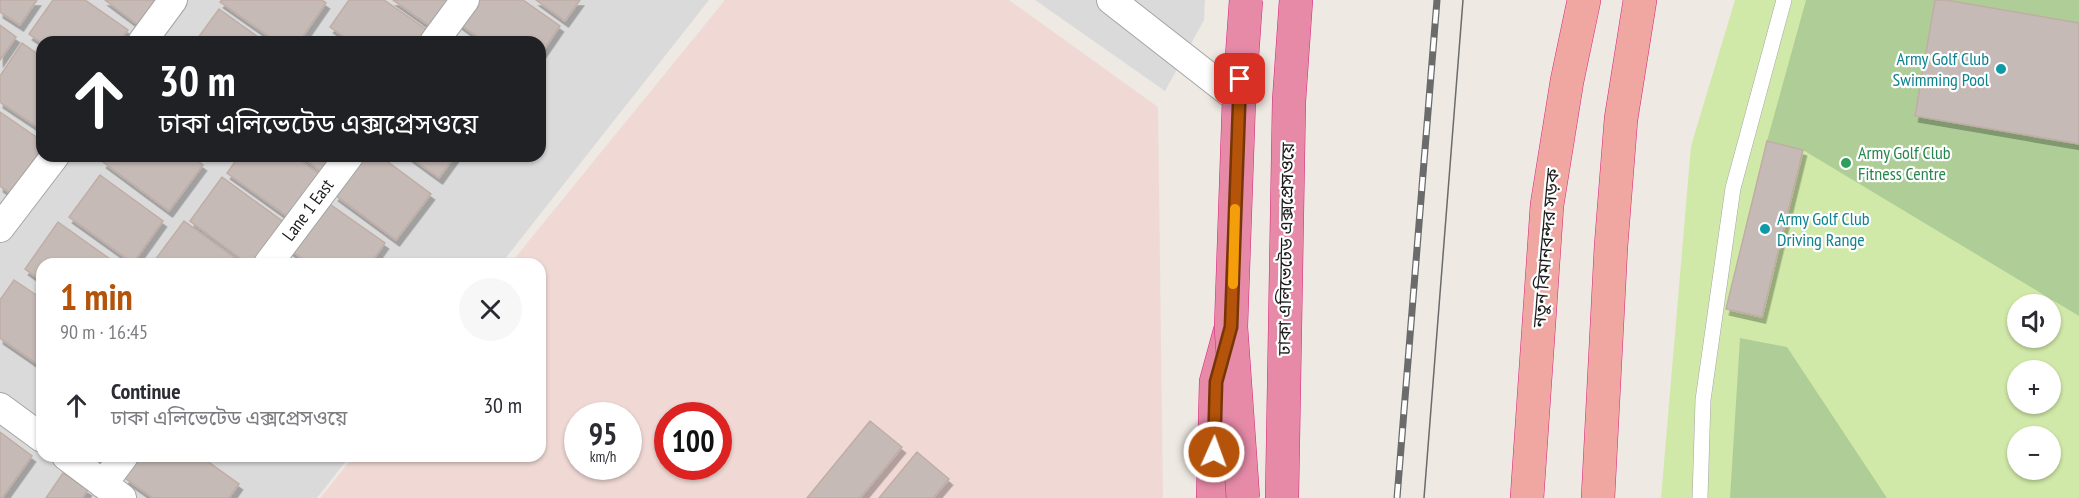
<!DOCTYPE html>
<html lang="en">
<head>
<meta charset="utf-8">
<style>
  :root { --surface:#fff; --page:#f7f7f7; --text:#2b2b33; --muted:#7c7c81; --accent:#b45309 }
  body { margin:0; font-family:"PT Sans Narrow","Noto Sans Bengali",sans-serif; background:var(--page); color:var(--text); height:100vh; display:flex; flex-direction:column; font-size:22px; white-space:nowrap }
  * { box-sizing:border-box; margin:0 }
  p { font-size:20px; color:var(--muted) }
  .icon { flex:none; width:33px; height:33px; fill:none; stroke:currentColor; stroke-width:2; stroke-linecap:round; stroke-linejoin:round }
  .map { position:relative; flex:1; overflow:hidden }
  .sheet { position:absolute; left:36px; top:258px; width:510px; height:204px; display:flex; flex-direction:column; background:var(--surface); border-radius:18px; box-shadow:0 2px 4px #0004 }
  .sheet>* { flex:none }
  .hud { position:absolute; left:36px; top:36px; width:510px; height:126px; border-radius:18px; box-shadow:0 2px 4px #0004; background:#202124; color:#fff; overflow:hidden }
  .buttons { position:absolute; left:2007px; top:294px; display:grid; gap:12px }
  .buttons a { display:grid; place-items:center; width:54px; height:54px; border-radius:50%; background:var(--surface); box-shadow:0 2px 4px #0004; font-size:30px }
  .speed { position:absolute; left:564px; top:402px; display:flex; gap:12px; font-size:30px; font-weight:700; text-align:center }
  .speed>* { display:grid; place-content:center; width:78px; height:78px; border-radius:50%; background:var(--surface); box-shadow:0 2px 4px #0004; line-height:1 }
  .speed small { font-size:15px; font-weight:400 }
  .speed .limit { border:9px solid #d22; background:#fff; color:#111 }
  .pin { position:absolute; display:grid; place-items:center; width:51px; height:51px; color:#fff; margin:-26px; border-radius:12px; box-shadow:0 3px 9px #0006 }
  .me { position:absolute; width:66px; margin:-33px; rotate:2deg; stroke-linejoin:round; filter:drop-shadow(0 0 4px #0008) }
  .turn { display:flex; align-items:center; gap:21px; height:126px; padding:0 24px; font-size:27px }
  .turn .icon { width:78px; height:78px; stroke-width:2.5 }
  .turn b { display:block; font-size:42px; line-height:51px }
  .round { display:grid; place-items:center; flex:none; width:63px; height:63px; border-radius:32px; background:var(--page) }
  .head { display:flex; align-items:center; justify-content:space-between; height:102px; padding:0 24px }
  h1 { font-size:36px; font-weight:600; line-height:45px; color:var(--accent) }
  ul { padding:0; list-style:none }
  li { display:flex; align-items:center; gap:18px; height:90px; padding:0 24px }
  li div { flex:1 }
  li b { display:block; font-size:22px }
  li em { font-style:normal }
  .map>svg:first-child { display:block }
  .residential { fill:#dbdada; fill-rule:evenodd }
  .military { fill:#f0d9d5; fill-rule:evenodd }
  .grass { fill:#d1e9a8; fill-rule:evenodd }
  .forest { fill:#afce97 }
  .building { fill:#c6bab6; stroke:#c0ada5; stroke-width:1.5; filter:url(#shadow) }
  .lines { fill:none; stroke-linecap:round; stroke-linejoin:round }
  .service-casing { stroke:#a4a4a4; stroke-width:16 }
  .minor-casing { stroke:#a4a4a4; stroke-width:30 }
  .trunk-casing { stroke:#d8247c; stroke-width:34 }
  .motorway-casing { stroke:#d8247c; stroke-width:34 }
  .service { stroke:#fff; stroke-width:15 }
  .minor { stroke:#fff; stroke-width:28 }
  .trunk { stroke:#f0a6a1; stroke-width:33 }
  .motorway { stroke:#e68aa8; stroke-width:33 }
  .tram { stroke:#6b6b6b; stroke-width:1.5 }
  .rail-casing { stroke:#6b6b6b; stroke-width:7 }
  .rail { stroke:#fff; stroke-width:4.5; stroke-dasharray:14; stroke-linecap:butt }
  .motorway-bridge-casing { stroke:#d8247c; stroke-width:34; stroke-linecap:butt }
  .motorway-bridge { stroke:#e68aa8; stroke-width:33 }
  .route-casing { stroke:#753606; stroke-width:15 }
  .route { stroke:#b45309; stroke-width:10 }
  .slow { stroke:#f59e0b; stroke-width:10 }
  .culture-dot { fill:#0f9aa8; stroke:#fff; stroke-width:2 }
  .leisure-dot { fill:#2e9e5b; stroke:#fff; stroke-width:2 }
  .labels { text-anchor:middle; stroke-width:4.5; stroke-linejoin:round; paint-order:stroke }
  .culture-label { font-size:18px; fill:#0d838f; stroke:#fff; text-anchor:end }
  .leisure-label { font-size:18px; fill:#27864d; stroke:#fff; text-anchor:start }
  .street-label { font-size:18px; fill:#1d1d1d; stroke:#fff }
</style>
</head>
<body>
<div class="map">
<svg width="2079" height="498" viewBox="0 0 2079 498">
  <defs>
    <filter id="shadow"><feDropShadow dx="3.5" dy="6" stdDeviation="0" flood-color="#0004"/></filter>
  </defs>
  <rect width="100%" height="100%" fill="#eee9e3"/>
  <path class="residential" d="M0,0H709L501,264H42V456H350L317,498H0ZM42,42H540V156H42Z
    M1035,0H1205L1204,20L1165,91Z"/>
  <path class="military" d="M725,0H1009L1158,107L1163,498H320L354,456H540V264H510ZM578,416H628V466H578ZM668,416H718V466H668Z"/>
  <path class="grass" d="M1735,0H2079V498H1661L1691,146ZM2018,304H2050V338H2018ZM2018,370H2050V404H2018ZM2018,436H2050V470H2018Z"/>
  <path class="forest" d="M1806,0H2079V316L1803,150L1767,141Z
    M1740,338L1787,347L1887,498H1730Z"/>
  <path class="building" d="M0,0H37L20,25L0,12Z
    M53,0H85L128,30L119,42L42,43L29,34Z
    M105,0H162L141,27Z
    M222,0H322L326,3L299,42H277L220,2Z
    M349,0H384L430,32L423,42H352L330,27Z
    M393,0H448L430,26Z
    M468,0H523L560,26L540,55V42H485L454,20Z
    M536,0H580L565,21Z
    M1935,0H1946L2079,23V144L1915,116Z
    M219,9L265,42H195Z
    M0,25L16,37L0,60Z
    M22,43L42,57V130L0,102V76Z
    M0,112L42,141V148L10,193L0,186Z
    M1767,141L1803,150L1762,317L1726,309Z
    M107,156H191L203,165L169,211L103,162Z
    M239,156H294L322,176L291,219L227,173Z
    M301,156H338L324,174Z
    M364,156H380L431,194L396,240L335,195Z
    M409,156H455L439,178Z
    M100,175L163,221L133,263L69,217Z
    M222,177L285,223L254,264H248L190,221Z
    M324,200L385,243L370,264H310L289,249Z
    M184,221L243,264H152Z
    M58,222L117,264H42V281L25,269Z
    M14,280L42,299V367L0,338V300Z
    M870,421L902,447L860,498H807Z
    M0,432L32,456L2,498H0Z
    M917,452L949,479L933,498H879Z
    M141,456H200L239,484L229,498H153L125,478Z
    M63,473L88,490L82,498H46Z"/>
  <g class="lines">
    <g class="service-casing">
      <path id="service" d="M1700,498L1703,400L1733,188L1784,0"/>
    </g>
    <g class="minor-casing">
      <path id="minor" d="M1111,0L1230,93
        M142,42L173,0
        M434,42L465,0
        M0,228L55,156
        M268,264L349,156
        M0,407L42,438
        M66,456L122,498
        M103,484L124,456"/>
    </g>
    <g class="trunk-casing">
      <path id="trunk" d="M1527,498L1547,205L1567,81L1584,0
        M1598,498L1611,246L1621,119L1640,0"/>
    </g>
    <g class="motorway-casing">
      <path id="motorway" d="M1213,498L1216,382L1230,331
        M1282,498L1289,101L1296,0"/>
    </g>
    <use href="#service" class="service"/>
    <use href="#minor" class="minor"/>
    <use href="#trunk" class="trunk"/>
    <use href="#motorway" class="motorway"/>
    <path class="tram" d="M1424,498L1463,0"/>
    <g class="rail-casing">
      <path id="rail" d="M1397,498L1437,0"/>
    </g>
    <use href="#rail" class="rail"/>
    <g class="motorway-bridge-casing">
      <path id="motorway-bridge" d="M1243,498L1231,327L1239,99L1246,0"/>
    </g>
    <use href="#motorway-bridge" class="motorway-bridge"/>
  </g>
  <g class="lines">
    <g class="route-casing">
      <path id="route" d="M1214,452L1216,382L1231,327L1240,79"/>
    </g>
    <use href="#route" class="route"/>
    <path class="slow" d="M1233,284L1235,209"/>
  </g>
  <g class="culture-dot">
    <circle cx="2001" cy="69" r="6"/>
    <circle cx="1765" cy="229" r="6"/>
  </g>
  <circle class="leisure-dot" cx="1846" cy="163" r="6"/>
  <g class="labels">
    <g class="culture-label">
      <text x="1989" y="65">Army Golf Club<tspan x="1989" dy="21">Swimming Pool</tspan></text>
      <text x="1777" y="225" text-anchor="start">Army Golf Club<tspan x="1777" dy="21">Driving Range</tspan></text>
    </g>
    <g class="leisure-label">
      <text x="1858" y="159">Army Golf Club<tspan x="1858" dy="21">Fitness Centre</tspan></text>
    </g>
    <g class="street-label">
      <text transform="translate(308 210) rotate(-53)" y="6">Lane 1 East</text>
      <text transform="translate(1546 248) rotate(-85)" y="6">নতুন বিমানবন্দর সড়ক</text>
      <text transform="translate(1286 249) rotate(-89)" y="6">ঢাকা এলিভেটেড এক্সপ্রেসওয়ে</text>
    </g>
  </g>
</svg>
<div class="buttons">
<a><svg class="icon" aria-label="sound" viewBox="0 0 24 24"><path d="M4 9h4l5-4v14l-5-4H4zM17 9q2 3 0 6"/></svg></a>
<a>+</a>
<a>−</a>
</div>
<div class="speed"><div>95<small>km/h</small></div><div class="limit">100</div></div>
<div class="pin" style="left:1240px;top:79px;background:#d93025"><svg class="icon" aria-label="arrive" viewBox="0 0 24 24"><path d="M6 21V4h12l-3 4 3 4H6"/></svg></div>
<svg class="me" style="left:1214px;top:452px" viewBox="-20 -20 40 40"><circle r="17" fill="#b45309" stroke="#fff" stroke-width="3"/><path d="M0-11L8 9 0 5-8 9z" fill="#fff"/></svg>
<div class="hud">
<div class="turn"><svg class="icon" aria-label="ahead" viewBox="0 0 24 24"><path d="M12 20V5M6 11l6-6 6 6"/></svg><div><b>30 m</b>ঢাকা এলিভেটেড এক্সপ্রেসওয়ে</div></div>
</div>
<section class="sheet">
<div class="head"><div><h1>1 min</h1><p>90 m · 16:45</p></div><a class="round"><svg class="icon" aria-label="close" viewBox="0 0 24 24"><path d="M6 6l12 12M18 6L6 18"/></svg></a></div>
<ul>
<li><svg class="icon" aria-label="ahead" viewBox="0 0 24 24"><path d="M12 20V5M6 11l6-6 6 6"/></svg><div><b>Continue</b><p>ঢাকা এলিভেটেড এক্সপ্রেসওয়ে</p></div><em>30 m</em></li>
</ul>
</section>
</div>
</body>
</html>
